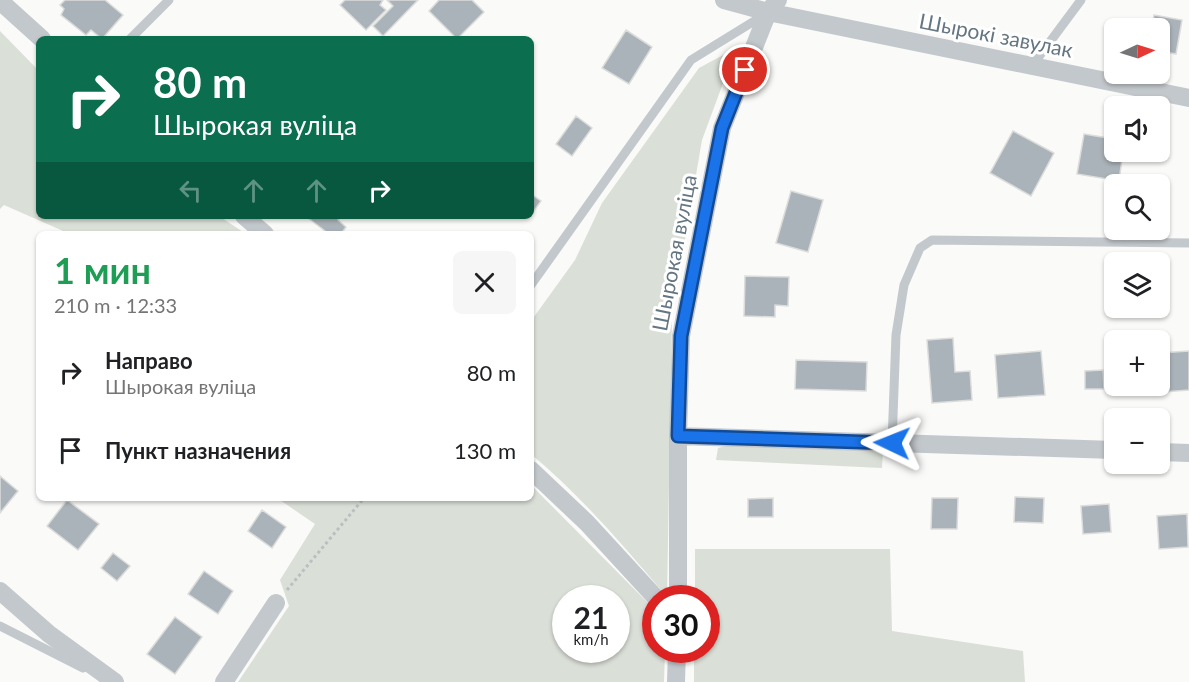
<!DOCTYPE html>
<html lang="ru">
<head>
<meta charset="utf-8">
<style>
  :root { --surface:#fff; --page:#f6f6f6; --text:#202124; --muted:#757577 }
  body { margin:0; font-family:Lato,sans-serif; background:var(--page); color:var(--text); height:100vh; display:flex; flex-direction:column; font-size:22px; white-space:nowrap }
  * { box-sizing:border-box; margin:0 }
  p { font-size:20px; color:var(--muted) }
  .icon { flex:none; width:33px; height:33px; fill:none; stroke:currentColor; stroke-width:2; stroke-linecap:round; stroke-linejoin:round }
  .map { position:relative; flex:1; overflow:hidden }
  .drawer { position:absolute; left:36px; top:231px; width:498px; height:270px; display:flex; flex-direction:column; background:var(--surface); border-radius:9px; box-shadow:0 2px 4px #0004 }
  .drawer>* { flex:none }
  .top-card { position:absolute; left:36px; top:36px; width:498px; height:183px; border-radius:9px; box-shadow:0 2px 4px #0004; background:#0b6e4f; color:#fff; overflow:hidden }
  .needle { width:39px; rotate:86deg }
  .fabs { position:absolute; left:1104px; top:18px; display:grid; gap:12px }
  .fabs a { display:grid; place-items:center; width:66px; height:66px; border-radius:9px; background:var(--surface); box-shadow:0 2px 4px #0004; font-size:30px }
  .speed { position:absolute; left:552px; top:585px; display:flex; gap:12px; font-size:30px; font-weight:700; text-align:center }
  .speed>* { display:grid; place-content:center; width:78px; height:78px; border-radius:50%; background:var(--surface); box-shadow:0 2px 4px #0004; line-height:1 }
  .speed small { font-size:15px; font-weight:400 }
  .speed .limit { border:9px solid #d22; background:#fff; color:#111 }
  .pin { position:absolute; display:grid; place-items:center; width:51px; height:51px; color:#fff; margin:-26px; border:3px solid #fff; border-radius:50%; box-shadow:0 2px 6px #0007 }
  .me { position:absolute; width:66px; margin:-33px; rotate:272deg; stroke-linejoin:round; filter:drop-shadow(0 0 4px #0008) }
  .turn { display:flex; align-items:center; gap:21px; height:126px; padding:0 18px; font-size:27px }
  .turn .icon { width:78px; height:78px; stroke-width:2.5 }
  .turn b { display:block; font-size:42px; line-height:51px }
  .lanes { display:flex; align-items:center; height:57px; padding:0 18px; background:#0003; justify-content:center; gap:30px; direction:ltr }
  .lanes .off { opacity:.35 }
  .round { display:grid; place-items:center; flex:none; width:63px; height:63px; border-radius:9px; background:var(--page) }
  .summary { display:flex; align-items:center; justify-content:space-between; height:102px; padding:0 18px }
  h1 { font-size:36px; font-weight:700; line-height:45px; color:#1e9e55 }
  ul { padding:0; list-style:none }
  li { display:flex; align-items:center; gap:18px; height:78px; padding:0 18px }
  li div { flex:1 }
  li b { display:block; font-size:22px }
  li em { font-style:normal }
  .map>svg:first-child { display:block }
  .green { fill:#dadfd7; fill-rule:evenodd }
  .building { fill:#aab3b9; stroke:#dcdcda; stroke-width:1.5 }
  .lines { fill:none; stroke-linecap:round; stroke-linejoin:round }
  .path { stroke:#bbbfc2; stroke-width:3; stroke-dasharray:3 3; stroke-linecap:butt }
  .service { stroke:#c3c8cc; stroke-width:9 }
  .minor { stroke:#c3c8cc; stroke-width:18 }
  .route-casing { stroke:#114b97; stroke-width:15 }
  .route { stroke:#1a73e8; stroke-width:10 }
  .labels { text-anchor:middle; stroke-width:6; stroke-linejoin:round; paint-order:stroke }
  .street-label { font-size:21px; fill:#657683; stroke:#fff }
</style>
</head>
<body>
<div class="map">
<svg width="1189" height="682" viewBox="0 0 1189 682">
  <rect width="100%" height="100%" fill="#fafaf8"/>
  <path class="green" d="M0,31L39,71V216H219L246,234H70L4,205L0,209Z
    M736,48L702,140L672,315L667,597C624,546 582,497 531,454V321L575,260L602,203L699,68Z
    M733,444L883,450L882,468L716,460L718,448Z
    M531,485L655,610L656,650H665L664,682H238L289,606L280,580L315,524L277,498H531ZM566,598H616V650H566Z
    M695,549H890L892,631L1023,651L1025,682H694V650H706V598H695Z"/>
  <path class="building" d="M65,0H105L123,15L102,39L91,30L86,35L61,15L64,9L60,5Z
    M345,0H383L380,5L386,10L366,30L340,5Z
    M387,0H418L383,36L373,26L393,6Z
    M439,0H472L484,12L457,39L429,11Z
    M1154,15L1182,20L1176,54L1160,51V28H1152Z
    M626,30L652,47L629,84L602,68Z
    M576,116L592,128L572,156L556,144Z
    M1013,131L1054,153L1031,196L990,173Z
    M1084,134L1114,139V152H1123L1119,181L1077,174Z
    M791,191L823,200L808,252L776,243Z
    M531,194L541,201L531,215Z
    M310,216H341L338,220L346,227L341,234H322L325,231L308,218Z
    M745,276L789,277L788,306L775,305V317L744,316Z
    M953,338L955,372L970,371L972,400L932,403L927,340Z
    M1041,351L1045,395L998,398L995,355Z
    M1189,351V390L1150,393V386H1160V353Z
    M796,360L867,362L866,391L795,389Z
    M1103,370L1104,389H1085V371Z
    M0,476L18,491L0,513Z
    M1015,497L1044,498L1043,523L1014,522Z
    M773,498V517H748V499Z
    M932,498H958L957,529H931Z
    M67,500L99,524L78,550L47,526Z
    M1109,504L1111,532L1083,534L1081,506Z
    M262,510L286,527L272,548L248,531Z
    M1187,514L1188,547L1159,549L1157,516Z
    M113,553L130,566L117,581L101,568Z
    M204,571L233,591L218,614L188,594Z
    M175,617L202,637L175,674L147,654Z"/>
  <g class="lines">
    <path class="path" d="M287,590L364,498"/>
    <path class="service" d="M130,39L169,0
      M1032,66L1081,0
      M531,285L691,60L764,15
      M892,443L896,335L904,285L920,248L932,240L1189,243
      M0,626L83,668"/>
    <path class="minor" d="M724,0L768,12L1189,98
      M0,1L42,39
      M244,216L265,234
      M678,436L1114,450
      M1160,452L1189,453
      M531,470L587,523L656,598
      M0,591L49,634L115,682
      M678,598V436L681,336L722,128L768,12L778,0
      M224,682L276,603
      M676,682L677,650"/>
  </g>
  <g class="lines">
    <g class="route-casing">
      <path id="route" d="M745,70L722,128L681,336L678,436L892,443"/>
    </g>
    <use href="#route" class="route"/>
  </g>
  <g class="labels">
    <g class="street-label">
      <text transform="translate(996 36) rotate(11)" y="7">Шырокі завулак</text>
      <text transform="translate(675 253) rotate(-79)" y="7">Шырокая вуліца</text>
    </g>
  </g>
</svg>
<div class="fabs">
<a><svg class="needle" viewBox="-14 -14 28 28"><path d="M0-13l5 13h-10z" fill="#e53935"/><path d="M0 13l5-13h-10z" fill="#757577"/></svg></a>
<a><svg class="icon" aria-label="sound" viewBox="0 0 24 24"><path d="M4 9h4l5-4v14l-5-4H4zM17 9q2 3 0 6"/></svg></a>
<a><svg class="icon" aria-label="search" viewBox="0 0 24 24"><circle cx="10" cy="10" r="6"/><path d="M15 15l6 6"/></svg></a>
<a><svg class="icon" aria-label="layers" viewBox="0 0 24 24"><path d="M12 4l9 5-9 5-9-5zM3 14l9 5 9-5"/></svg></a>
<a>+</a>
<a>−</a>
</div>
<div class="speed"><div>21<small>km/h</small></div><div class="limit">30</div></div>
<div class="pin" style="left:745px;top:70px;background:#d93025"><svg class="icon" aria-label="arrive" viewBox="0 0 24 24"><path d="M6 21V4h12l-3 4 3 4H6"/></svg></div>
<svg class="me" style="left:892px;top:443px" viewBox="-20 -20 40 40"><path d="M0-17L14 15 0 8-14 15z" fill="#1a73e8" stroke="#fff" stroke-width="4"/></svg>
<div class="top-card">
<div class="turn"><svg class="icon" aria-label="right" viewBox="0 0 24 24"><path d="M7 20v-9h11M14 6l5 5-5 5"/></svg><div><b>80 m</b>Шырокая вуліца</div></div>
<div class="lanes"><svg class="icon off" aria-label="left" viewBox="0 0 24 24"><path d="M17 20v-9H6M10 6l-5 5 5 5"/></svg><svg class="icon off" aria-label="ahead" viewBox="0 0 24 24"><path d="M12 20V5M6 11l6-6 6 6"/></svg><svg class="icon off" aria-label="ahead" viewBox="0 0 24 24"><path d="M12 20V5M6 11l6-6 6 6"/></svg><svg class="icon" aria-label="right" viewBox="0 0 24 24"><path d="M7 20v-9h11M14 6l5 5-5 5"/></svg></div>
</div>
<section class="drawer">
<div class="summary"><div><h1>1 мин</h1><p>210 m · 12:33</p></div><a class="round"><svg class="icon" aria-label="close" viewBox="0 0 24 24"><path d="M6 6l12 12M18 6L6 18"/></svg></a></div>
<ul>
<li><svg class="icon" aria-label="right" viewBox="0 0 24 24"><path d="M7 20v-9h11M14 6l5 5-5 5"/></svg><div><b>Направо</b><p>Шырокая вуліца</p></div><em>80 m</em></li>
<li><svg class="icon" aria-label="arrive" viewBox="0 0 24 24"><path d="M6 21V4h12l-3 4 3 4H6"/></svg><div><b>Пункт назначения</b></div><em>130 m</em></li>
</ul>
</section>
</div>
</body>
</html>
